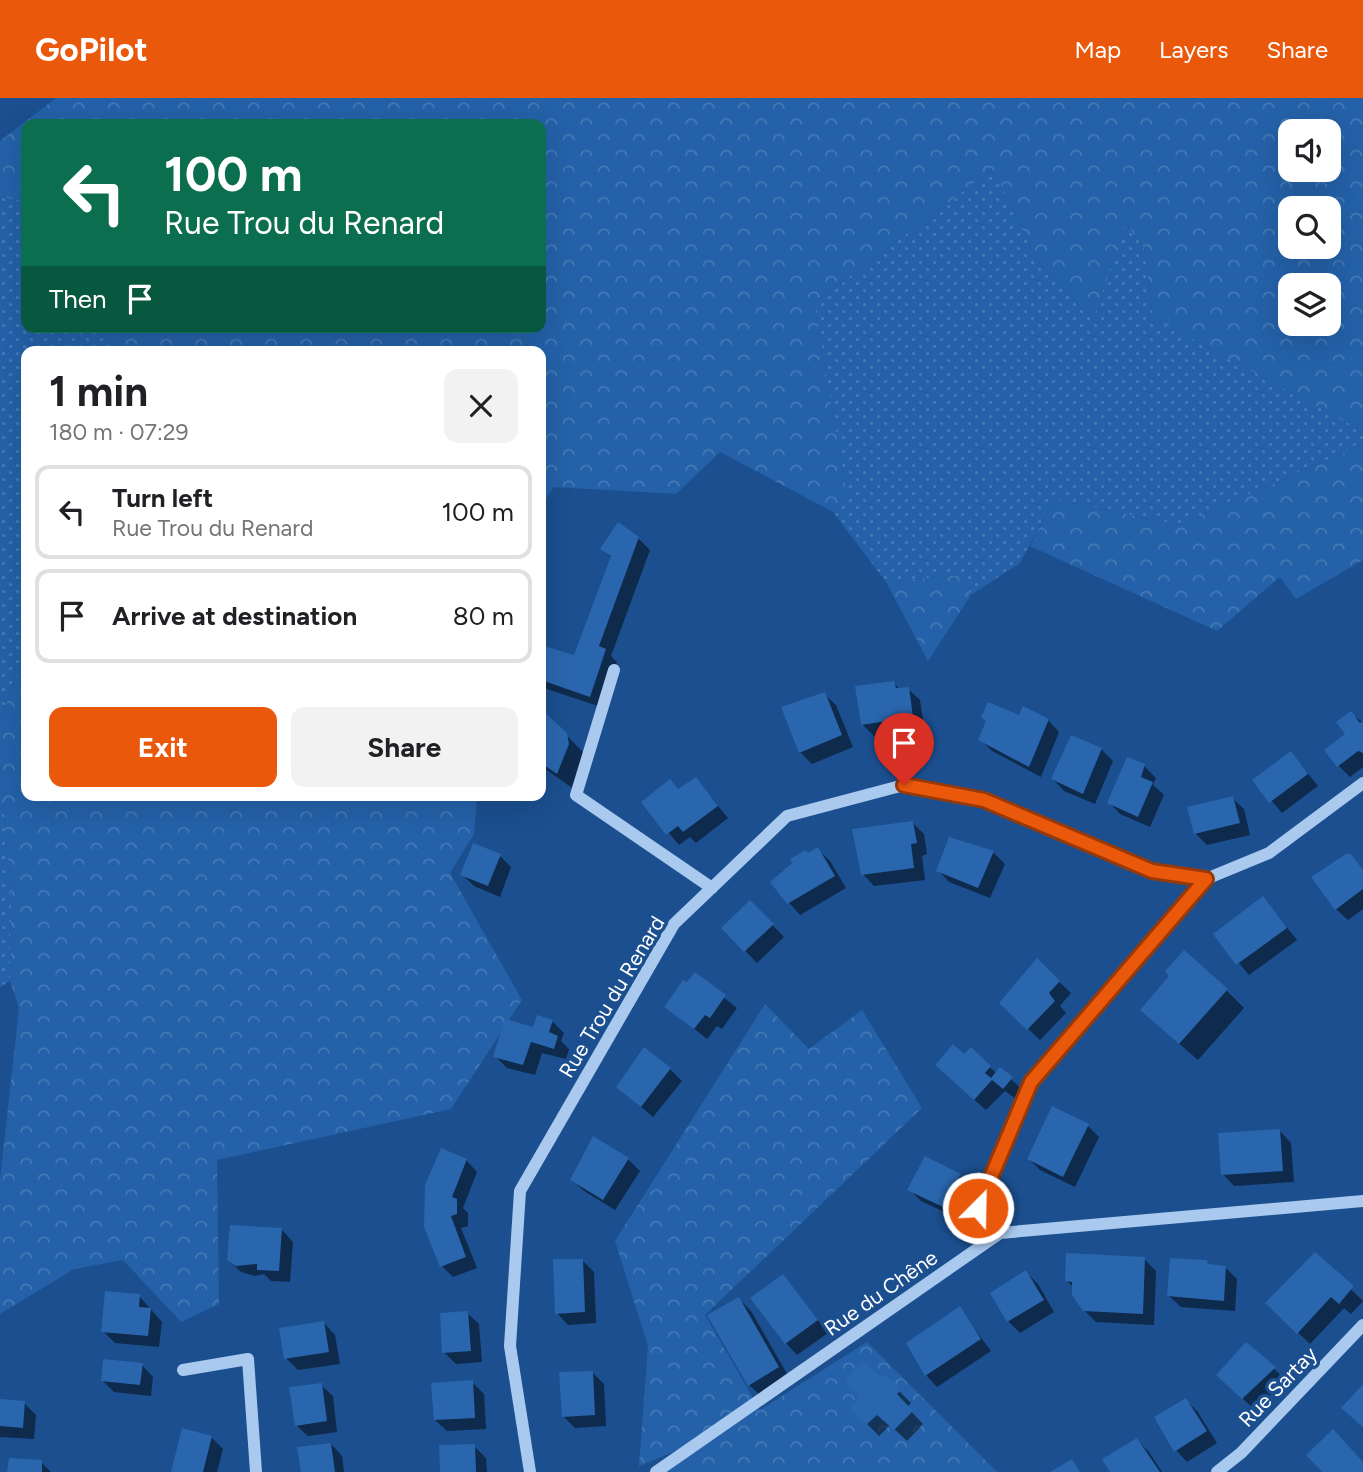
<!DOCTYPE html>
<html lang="en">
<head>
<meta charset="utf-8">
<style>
  :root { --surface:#fff; --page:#f2f2f2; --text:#202124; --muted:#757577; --line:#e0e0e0; --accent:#ea580c }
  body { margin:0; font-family:Figtree,sans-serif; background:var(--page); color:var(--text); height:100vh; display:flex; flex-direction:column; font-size:26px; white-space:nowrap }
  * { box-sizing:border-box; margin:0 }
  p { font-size:23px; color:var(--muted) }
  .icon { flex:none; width:38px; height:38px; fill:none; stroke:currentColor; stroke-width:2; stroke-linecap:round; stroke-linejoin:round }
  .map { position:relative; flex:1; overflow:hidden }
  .side { position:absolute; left:21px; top:248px; width:525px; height:455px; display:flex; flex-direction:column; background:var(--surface); border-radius:14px; box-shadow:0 7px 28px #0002 }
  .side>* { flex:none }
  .hud { position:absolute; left:21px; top:21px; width:525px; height:214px; border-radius:14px; box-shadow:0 7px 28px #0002; background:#0b6e4f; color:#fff; overflow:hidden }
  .buttons { position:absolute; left:1278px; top:21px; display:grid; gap:14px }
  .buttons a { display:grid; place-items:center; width:63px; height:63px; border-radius:14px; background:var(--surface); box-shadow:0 7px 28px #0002; font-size:35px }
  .pin { position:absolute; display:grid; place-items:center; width:60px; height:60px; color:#fff; margin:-72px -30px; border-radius:50% 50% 50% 0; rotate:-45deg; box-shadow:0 0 7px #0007 }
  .pin .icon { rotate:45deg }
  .me { position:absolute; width:77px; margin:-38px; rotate:23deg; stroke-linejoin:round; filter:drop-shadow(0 0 5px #0008) }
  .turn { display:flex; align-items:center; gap:24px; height:147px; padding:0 28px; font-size:32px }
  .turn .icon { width:91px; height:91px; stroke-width:2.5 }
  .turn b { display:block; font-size:49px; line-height:60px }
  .then { display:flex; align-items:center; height:66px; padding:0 28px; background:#0003; gap:14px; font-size:26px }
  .round { display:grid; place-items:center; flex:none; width:74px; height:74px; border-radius:14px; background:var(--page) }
  .headline { display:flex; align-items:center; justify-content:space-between; height:119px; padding:0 28px }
  h1 { font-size:42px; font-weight:700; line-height:52px }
  .primary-button { display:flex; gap:14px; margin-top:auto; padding:14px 28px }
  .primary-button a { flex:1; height:80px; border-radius:14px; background:var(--accent); color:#fff; font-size:28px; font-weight:700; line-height:80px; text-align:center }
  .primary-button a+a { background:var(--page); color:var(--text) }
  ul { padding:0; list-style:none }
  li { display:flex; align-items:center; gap:21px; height:94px; margin:0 14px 10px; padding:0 14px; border:4px solid var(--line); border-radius:14px }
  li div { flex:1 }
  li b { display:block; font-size:26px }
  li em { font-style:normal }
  header { display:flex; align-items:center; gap:42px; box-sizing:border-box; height:98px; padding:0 35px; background:var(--accent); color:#fff }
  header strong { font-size:33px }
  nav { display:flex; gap:38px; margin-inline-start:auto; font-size:24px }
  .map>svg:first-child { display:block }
  .grass { fill:url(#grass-dots) }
  .forest { fill:url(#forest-crowns); fill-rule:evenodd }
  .shadow { fill:#0007 }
  .building { fill:#2a66ad }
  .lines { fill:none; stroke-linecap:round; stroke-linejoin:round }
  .minor { stroke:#a9c9ee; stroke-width:12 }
  .route-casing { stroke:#983908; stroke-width:18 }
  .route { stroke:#ea580c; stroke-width:12 }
  .labels { text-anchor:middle; stroke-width:7; stroke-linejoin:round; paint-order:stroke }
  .street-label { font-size:21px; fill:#fff; stroke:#1b4f8f }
</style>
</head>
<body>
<header>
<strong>GoPilot</strong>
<nav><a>Map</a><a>Layers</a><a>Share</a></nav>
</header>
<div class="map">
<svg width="1363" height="1374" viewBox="0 0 1363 1374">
  <defs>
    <pattern id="grass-dots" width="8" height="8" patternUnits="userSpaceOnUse" patternTransform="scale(1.75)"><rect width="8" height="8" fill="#2461a8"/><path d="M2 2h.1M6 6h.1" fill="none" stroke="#4579b5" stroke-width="1.8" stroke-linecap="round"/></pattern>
    <pattern id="forest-crowns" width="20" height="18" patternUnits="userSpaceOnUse" patternTransform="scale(1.75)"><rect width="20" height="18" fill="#2461a8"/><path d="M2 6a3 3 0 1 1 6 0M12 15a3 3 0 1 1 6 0" fill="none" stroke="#4579b5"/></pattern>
  </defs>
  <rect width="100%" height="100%" fill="#1b4f8f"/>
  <path class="grass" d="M993,71L1036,161L1092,221L1125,124L1144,150L1153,220L1363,333V346L1180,427L1054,401L1020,465L971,497L962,477L886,484L833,414L847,396L814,205Z
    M0,99L26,103V229H104L118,254H26V554L0,622Z
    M0,665L11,805L10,883L0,889Z"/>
  <path class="forest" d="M56,0H1363V333L1153,220L1144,150L1126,125L1093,222L1036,161L993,71L814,205L847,396L833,414L720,354L676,396L554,389L541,408V254H118L104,229H541V26H26V103L0,99V43ZM1290,33H1328V72H1290ZM1328,110V149H1290V110ZM1290,187H1328V226H1290Z
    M1363,346V462L1296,501L1280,479L1217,533L1030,448L1054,401L1180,427Z
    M962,477L971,497L928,563L886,484Z
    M26,554V698H477L474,736L450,775L522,902L451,1011L217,1062L219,1206L181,1224L123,1162L74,1171L0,1216V1082L19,910L10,883L11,805L0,665V622Z
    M765,906L809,951L862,912L922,1010L705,1217L760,1312L867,1244L997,1374H663L729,1331L639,1368L648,1248L615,1143Z"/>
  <path class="shadow" d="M638,440L650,452L611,558L617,564L601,609L541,589V549L575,559L612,460L602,451Z
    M893,585L900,591H908L920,602L924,630L874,638L862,626Z
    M824,596L836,607L853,649L812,666L800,654Z
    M541,612L584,655L575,692L541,668Z
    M1351,615L1363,625V669L1350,679L1338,667Z
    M1020,620L1048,622L1059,634L1041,679L992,653L980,641Z
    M1101,651L1113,663L1095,706L1064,693L1053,681Z
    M1291,655L1318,688L1282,715L1255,683Z
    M1144,668L1156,680L1153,687L1164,697L1150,729L1120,716L1109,704Z
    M696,681L728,720L696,745L690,739L679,747L643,704L679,693Z
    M1232,700L1244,711L1250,737L1207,747L1195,735Z
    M913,725L924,736L927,756L922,758L925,782L874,788L863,776Z
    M818,752L830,763L846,790L800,817L772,785L783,777L781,774Z
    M993,754L1005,766L990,800L949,784L938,772Z
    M500,758L511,769L500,799L474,788L462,776Z
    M1363,773V811L1348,822L1336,811Z
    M1263,800L1297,842L1249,877L1215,836Z
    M750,804L784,839L757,865L723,830Z
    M1037,863L1071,895L1060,908L1066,915L1040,942L1001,905Z
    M695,877L737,910L722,931L717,928L707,941L666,908Z
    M1226,892L1244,910L1198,962L1160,929Z
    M552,923L564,935L561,943L569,951L566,961L542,955L535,977L507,970L495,958L534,931Z
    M971,951L997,976L1001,972L1023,992L1016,1001L1005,993L986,1012L949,979Z
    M670,971L682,983L653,1019L618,989Z
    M1088,1028L1099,1039L1075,1089L1040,1072L1029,1061Z
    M1280,1033L1291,1045L1294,1084L1234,1088L1223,1076Z
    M628,1061L640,1073L615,1112L584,1093L572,1082Z
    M466,1062L477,1074L463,1110L468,1115V1128L461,1130L477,1170L453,1179L442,1168L426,1128Z
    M959,1077L971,1089L955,1119L921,1103L909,1091Z
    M282,1132L293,1144L290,1184L271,1183L264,1176L255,1178L241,1174L229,1162Z
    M1315,1156L1363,1203L1351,1216L1344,1210L1310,1246L1267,1205Z
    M1144,1161L1156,1173L1154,1227L1096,1224L1084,1212L1074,1190L1066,1182Z
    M582,1162L594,1174L596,1225L568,1227L557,1215Z
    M1207,1164L1211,1168L1225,1169L1237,1181L1235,1213L1181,1209L1169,1198Z
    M1026,1174L1038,1186L1054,1214L1020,1235L1008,1223Z
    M783,1178L828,1235L797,1257L786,1245Z
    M139,1198L162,1224L159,1249L115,1245L103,1233Z
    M739,1201L751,1213L790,1281L761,1298L749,1287Z
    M960,1211L991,1253L937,1289L926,1277Z
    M467,1215L479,1226L482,1264L456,1266L444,1254Z
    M324,1225L335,1237L340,1266L298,1272L286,1260Z
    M1247,1246L1286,1282L1255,1312L1230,1289Z
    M142,1267L153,1279L151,1298L114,1294L102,1282Z
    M592,1274L604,1286L606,1328L575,1330L563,1318Z
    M884,1278L911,1305L907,1309L923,1326L907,1343L890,1327L879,1338L852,1311Z
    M472,1284L484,1296L486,1331L447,1333L435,1322Z
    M321,1287L333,1298L337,1334L308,1338L296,1327Z
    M1186,1302L1197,1313L1217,1345L1187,1364L1176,1352Z
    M0,1303L24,1305L36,1317L34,1341L0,1339Z
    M211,1339L223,1351L217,1374H173Z
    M1137,1342L1149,1354L1162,1374H1112Z
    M331,1346L342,1358L344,1374H302Z
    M474,1348L486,1360L487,1374H441Z
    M41,1364L51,1374H9Z"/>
  <path class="building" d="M618,424L639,439L599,548L606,551L590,599L541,582V547L574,557L611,458L600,451Z
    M894,583L896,590L909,589L913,619L861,627L855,588Z
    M825,594L842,637L799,655L781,609Z
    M988,604L1019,617L1023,608L1049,621L1029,669L978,642L986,623L981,619Z
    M541,611L567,635L569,646L557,676L541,665Z
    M1351,613L1360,625L1363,623V655L1358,653L1337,669L1324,652L1345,636L1336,624Z
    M1071,637L1102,650L1083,696L1051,681Z
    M1291,653L1308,676L1269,705L1252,682Z
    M1127,659L1145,666L1141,679L1153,684L1138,719L1107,705Z
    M696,679L718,708L683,734L678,728L666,737L641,704L670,681L678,691Z
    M1233,698L1240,725L1194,736L1187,709Z
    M913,723L917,745L911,746L914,770L861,777L852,731Z
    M949,739L994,753L978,790L936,773Z
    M473,745L501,756L488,788L460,777Z
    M818,749L835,778L787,806L770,784L792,765L790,761L805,752L808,755Z
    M1346,756H1351L1363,772V791L1335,812L1311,779Z
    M1263,798L1287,830L1236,867L1213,836Z
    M750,802L774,826L744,854L721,830Z
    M1184,852L1228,891L1179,946L1140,912L1169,878L1165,873Z
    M1037,860L1060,883L1049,895L1055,903L1027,932L999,905Z
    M695,874L726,897L710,920L705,917L694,931L664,909L683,882L687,884Z
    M537,917L553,922L549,934L558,938L554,951L531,944L523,967L493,959L505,921L533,929Z
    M953,946L964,956L971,949L991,968L985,975L991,980L1000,969L1013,979L1003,991L992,982L974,1002L935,967Z
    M644,949L671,970L641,1009L616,989Z
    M1052,1008L1089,1026L1063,1079L1027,1061Z
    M1280,1031L1283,1073L1221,1077L1218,1035Z
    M593,1038L629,1060L603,1102L570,1082Z
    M441,1050L467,1061L452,1099L457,1101V1116L451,1118L466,1159L440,1169L424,1129L425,1087Z
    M925,1058L961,1076L943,1109L907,1092Z
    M230,1127L282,1130L279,1173L257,1172V1166L236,1168L227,1162Z
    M1315,1154L1354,1188L1339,1206L1331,1199L1297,1236L1265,1205Z
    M1066,1155L1145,1159L1143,1216L1083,1213L1072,1197V1184L1065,1183Z
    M1170,1160L1207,1162L1208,1166L1226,1168L1224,1203L1167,1198Z
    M553,1161H583L585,1214L555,1216Z
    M1026,1172L1044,1202L1007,1224L990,1195Z
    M783,1176L818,1222L785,1246L750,1200Z
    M105,1193L140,1196L139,1209L151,1210L148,1238L101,1234Z
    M739,1199L779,1269L748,1288L707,1217Z
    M960,1208L981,1241L925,1278L906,1245Z
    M468,1213L471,1253L442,1255L440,1215Z
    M324,1223L329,1254L284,1261L279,1230Z
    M1246,1244L1276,1269L1242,1301L1216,1277Z
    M103,1261L143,1265L140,1287L101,1283Z
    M863,1263L880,1279L884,1276L901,1292L897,1296L913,1313L894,1332L877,1317L866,1327L850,1311L860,1299L844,1283Z
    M593,1273L595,1317L562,1319L559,1274Z
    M473,1282L475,1320L434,1322L431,1285Z
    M322,1285L327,1323L295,1328L289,1289Z
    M1363,1286V1329L1341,1310Z
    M1186,1300L1207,1333L1174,1354L1154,1319Z
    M0,1301L25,1303L23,1330L0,1328Z
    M182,1330L212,1338L203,1374H171Z
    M1333,1331L1363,1364V1374H1322L1306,1357Z
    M1137,1340L1160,1374H1110L1102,1361Z
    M331,1345L335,1374H301L297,1349Z
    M475,1346L476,1374H440L439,1347Z
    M9,1360L42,1362V1374H7Z
    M1072,1361L1080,1374H1050Z"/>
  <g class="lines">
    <path class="minor" d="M614,572L576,697L712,790
      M1000,1135L978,1110L1031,984L1206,781
      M183,1272L248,1261L256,1374
      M530,1374L510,1248L520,1093L674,826L787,718L904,687L984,703L1152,773L1206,781L1269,755L1363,685
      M656,1374L1000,1135L1363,1103
      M1217,1374L1241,1355L1363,1227"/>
  </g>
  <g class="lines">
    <g class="route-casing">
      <path id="route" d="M904,687L984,702L1152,773L1206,781L1031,984L978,1110"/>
    </g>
    <use href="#route" class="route"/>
  </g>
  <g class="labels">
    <g class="street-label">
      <text transform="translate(612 899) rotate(-59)" y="7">Rue Trou du Renard</text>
      <text transform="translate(881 1195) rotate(-35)" y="7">Rue du Chêne</text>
      <text transform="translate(1278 1289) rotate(-46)" y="7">Rue Sartay</text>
    </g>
  </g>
</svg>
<div class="buttons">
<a><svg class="icon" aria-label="sound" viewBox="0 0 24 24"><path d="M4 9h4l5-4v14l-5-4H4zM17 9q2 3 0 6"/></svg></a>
<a><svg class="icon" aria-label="search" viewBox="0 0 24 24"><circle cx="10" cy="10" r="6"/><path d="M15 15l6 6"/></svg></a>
<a><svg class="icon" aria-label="layers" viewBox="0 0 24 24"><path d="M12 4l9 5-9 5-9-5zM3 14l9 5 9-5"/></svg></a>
</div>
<div class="pin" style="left:904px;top:687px;background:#d93025"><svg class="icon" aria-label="arrive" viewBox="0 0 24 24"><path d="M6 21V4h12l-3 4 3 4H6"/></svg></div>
<svg class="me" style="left:978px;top:1110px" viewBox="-20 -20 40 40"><circle r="17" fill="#ea580c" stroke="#fff" stroke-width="3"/><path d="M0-11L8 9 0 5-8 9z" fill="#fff"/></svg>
<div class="hud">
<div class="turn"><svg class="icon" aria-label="left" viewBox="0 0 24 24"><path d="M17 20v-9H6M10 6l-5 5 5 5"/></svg><div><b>100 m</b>Rue Trou du Renard</div></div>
<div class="then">Then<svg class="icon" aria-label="arrive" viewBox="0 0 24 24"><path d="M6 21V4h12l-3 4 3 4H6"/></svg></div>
</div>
<section class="side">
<div class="headline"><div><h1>1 min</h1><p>180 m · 07:29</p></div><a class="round"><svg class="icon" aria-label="close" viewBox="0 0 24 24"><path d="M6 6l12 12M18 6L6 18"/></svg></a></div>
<ul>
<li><svg class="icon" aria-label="left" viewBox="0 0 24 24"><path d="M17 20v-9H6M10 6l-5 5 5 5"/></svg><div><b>Turn left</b><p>Rue Trou du Renard</p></div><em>100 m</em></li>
<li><svg class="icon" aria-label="arrive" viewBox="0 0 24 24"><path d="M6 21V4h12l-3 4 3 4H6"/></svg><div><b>Arrive at destination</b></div><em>80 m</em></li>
</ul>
<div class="primary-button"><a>Exit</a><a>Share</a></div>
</section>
</div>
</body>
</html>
